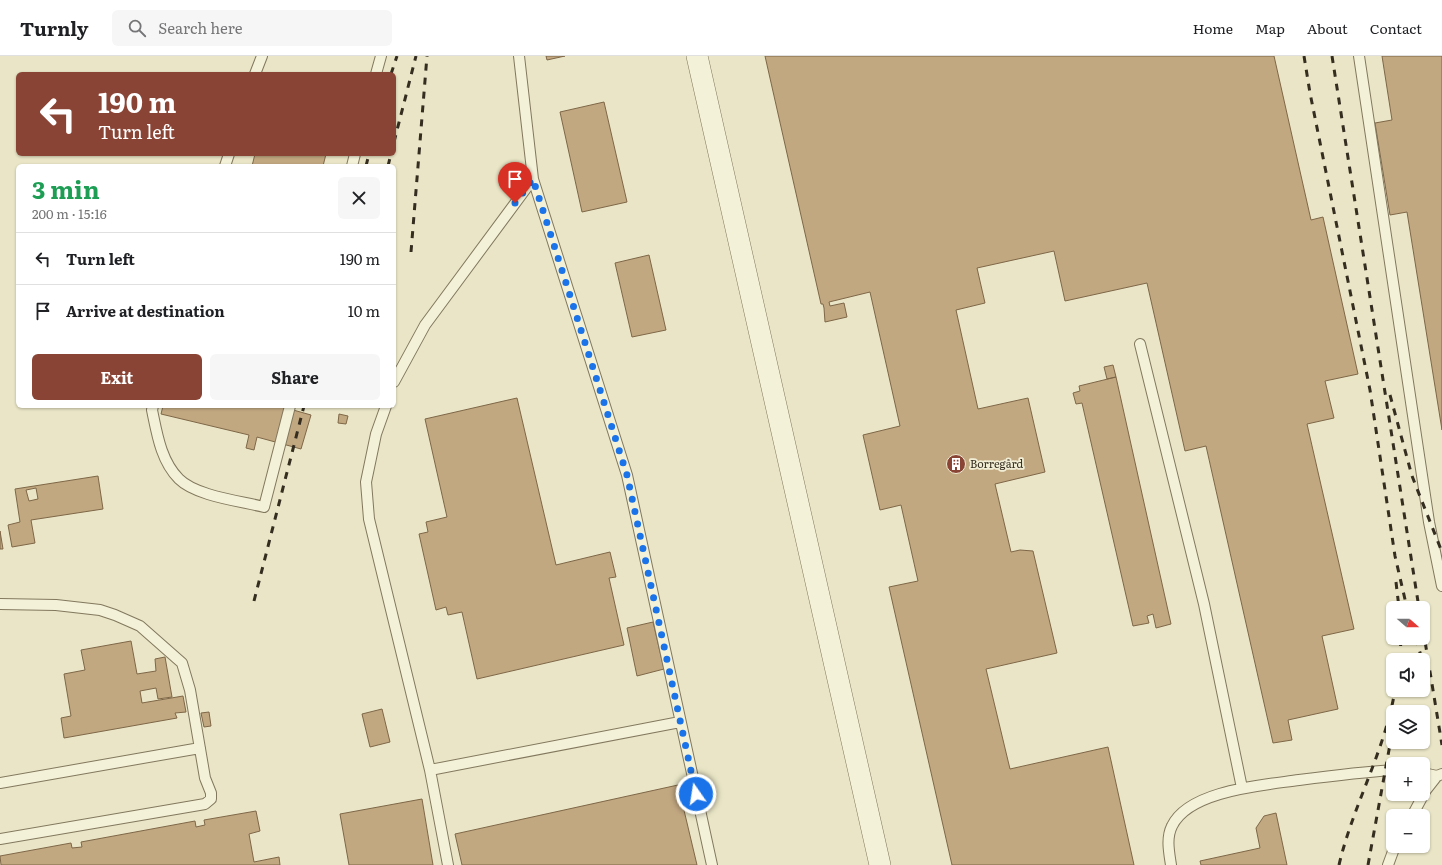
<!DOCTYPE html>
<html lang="en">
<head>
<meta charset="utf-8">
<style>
  :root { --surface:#fff; --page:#f6f6f6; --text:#202124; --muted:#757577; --line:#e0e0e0; --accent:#8a4435 }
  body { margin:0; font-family:Literata,serif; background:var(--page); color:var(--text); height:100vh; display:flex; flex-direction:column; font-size:15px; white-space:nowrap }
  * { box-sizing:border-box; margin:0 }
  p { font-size:13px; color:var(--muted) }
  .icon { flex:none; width:22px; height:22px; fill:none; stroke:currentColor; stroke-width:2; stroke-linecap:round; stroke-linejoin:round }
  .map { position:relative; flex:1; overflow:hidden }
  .drawer { position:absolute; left:16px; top:108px; width:380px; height:244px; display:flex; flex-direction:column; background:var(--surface); border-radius:6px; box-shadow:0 1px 3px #0004 }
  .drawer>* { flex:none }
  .banner { position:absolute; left:16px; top:16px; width:380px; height:84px; border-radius:6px; box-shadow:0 1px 3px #0004; background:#8a4435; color:#fff; overflow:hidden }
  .needle { width:26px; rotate:110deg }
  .fabs { position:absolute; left:1386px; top:545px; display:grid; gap:8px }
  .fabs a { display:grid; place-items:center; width:44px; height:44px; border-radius:6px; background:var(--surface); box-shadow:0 1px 3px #0004; font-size:20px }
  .pin { position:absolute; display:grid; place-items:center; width:34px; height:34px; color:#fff; margin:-41px -17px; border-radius:50% 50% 50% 0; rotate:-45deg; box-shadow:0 0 4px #0007 }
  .pin .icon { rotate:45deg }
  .me { position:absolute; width:44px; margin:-22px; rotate:347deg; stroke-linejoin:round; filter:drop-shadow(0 0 3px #0008) }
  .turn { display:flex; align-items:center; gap:14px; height:84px; padding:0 16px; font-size:18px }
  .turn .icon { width:52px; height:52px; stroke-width:2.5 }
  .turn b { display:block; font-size:28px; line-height:34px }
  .round { display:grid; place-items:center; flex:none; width:42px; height:42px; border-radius:6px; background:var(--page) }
  .head { display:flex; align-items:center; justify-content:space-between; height:68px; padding:0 16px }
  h1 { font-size:24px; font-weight:700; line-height:30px; color:#1e9e55 }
  .button { display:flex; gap:8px; margin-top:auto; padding:8px 16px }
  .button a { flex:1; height:46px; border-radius:6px; background:var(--accent); color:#fff; font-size:16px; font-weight:700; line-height:46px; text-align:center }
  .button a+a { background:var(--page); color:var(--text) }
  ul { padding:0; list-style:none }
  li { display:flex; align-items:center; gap:12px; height:52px; padding:0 16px; border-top:1px solid var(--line) }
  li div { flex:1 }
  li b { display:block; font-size:15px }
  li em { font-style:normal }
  header { display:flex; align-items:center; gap:24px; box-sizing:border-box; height:56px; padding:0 20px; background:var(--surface); border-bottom:1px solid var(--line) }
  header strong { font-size:19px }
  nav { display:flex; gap:22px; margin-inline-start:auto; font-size:14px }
  .search { width:280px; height:36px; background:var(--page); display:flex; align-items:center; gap:10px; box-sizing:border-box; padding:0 14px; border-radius:6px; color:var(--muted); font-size:15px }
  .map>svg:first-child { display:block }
  .building { fill:#c2a881; stroke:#7e6747; fill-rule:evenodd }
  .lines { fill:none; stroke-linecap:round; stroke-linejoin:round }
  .lane-casing { stroke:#82785e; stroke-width:12 }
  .street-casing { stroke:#82785e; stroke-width:22 }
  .lane { stroke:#f4f1d9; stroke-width:10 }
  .street { stroke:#f4f1d9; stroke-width:21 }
  .rail { stroke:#342d20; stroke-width:3; stroke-dasharray:7 7; stroke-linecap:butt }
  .route { stroke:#1a73e8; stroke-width:7; stroke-dasharray:0 12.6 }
  .labels { text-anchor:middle; stroke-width:3.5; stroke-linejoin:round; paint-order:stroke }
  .poi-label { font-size:11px; fill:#342d20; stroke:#f1eed5; text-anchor:start }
</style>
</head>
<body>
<header>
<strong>Turnly</strong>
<div class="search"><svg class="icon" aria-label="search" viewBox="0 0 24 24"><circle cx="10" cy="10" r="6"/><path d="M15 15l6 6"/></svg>Search here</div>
<nav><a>Home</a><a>Map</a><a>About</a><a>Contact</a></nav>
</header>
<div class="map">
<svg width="1442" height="809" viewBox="0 0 1442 809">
  <rect width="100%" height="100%" fill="#e9e5c6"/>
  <path class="building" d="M546,0H565L547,4Z
    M765,0H1274L1311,164L1323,161L1358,318L1325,325L1334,362L1307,368L1354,573L1322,580L1338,653L1288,664L1292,684L1273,687L1206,390L1185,395L1147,227L1065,245L1054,195L977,212L985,247L956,254L978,353L1028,342L1045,416L995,428L1011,496L1020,494L1033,495L1057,597L986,613L1010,713L1108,691L1134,809H952L889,531L918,525L901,449L880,454L863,379L900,370L870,236L829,246L830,250L844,247L847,261L825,266L824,252L823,248H821Z
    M1382,0H1442V374L1407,156L1390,159L1375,67L1392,64Z
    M604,46L627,146L582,156L560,56Z
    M255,98H326L323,110H252Z
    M649,199L666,274L632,281L615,207Z
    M1113,309L1116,321L1107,323L1104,311Z
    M1116,321L1171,568L1156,572L1153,558L1147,560L1149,567L1133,570L1082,347L1076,348L1073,337L1080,335L1079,330Z
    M517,342L556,509L610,496L616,521L609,522L624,589L477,623L462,556L448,559L446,551L436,554L419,478L428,476L426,466L447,461L425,363Z
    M163,350H279L311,359L301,393L257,381L254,394L246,392L249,379L161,358Z
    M339,358L348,360L346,368L338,367Z
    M98,420L103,453L31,464L35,487L12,491L8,469L20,466L15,433ZM36,432L38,443L29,445L26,434Z
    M0,475L3,493H0Z
    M653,566L664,613L637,620L627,572Z
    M131,585L137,618L156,615L155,603L165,601L172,641L158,643L156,632L140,635L142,647L183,640L186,656L175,657L177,662L64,682L61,662L71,660L64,618L85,614L81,594Z
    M382,653L390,686L370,691L362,658Z
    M209,656L211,670L204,671L201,657Z
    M678,729L697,809H462L455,778Z
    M422,743L433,809H349L340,758Z
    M256,755L260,775L249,778L254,806L279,801L280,809H1L0,800L71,787L72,792L82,791L81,786L195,765L196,771L205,769L204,764Z
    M1276,757L1287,809H1201L1200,805L1260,792L1256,772L1264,760Z"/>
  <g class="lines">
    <g class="lane-casing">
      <path id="lane" d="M519,0L533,123L627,419L712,809
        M1359,0L1429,466L1442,530
        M255,18L262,0
        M376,18L381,0
        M225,110L229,98
        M352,110L355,98
        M1140,288L1204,548L1242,732
        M394,326L425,269L533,123
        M153,350L152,354C157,378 161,405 179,423C196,440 240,445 264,451L290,350
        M386,350L376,378L366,426L369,463L430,714L448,809
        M0,548L56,549L100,554L115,559L140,570L182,607L190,634L205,722L211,737V743L205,748L0,783
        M430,714L680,666
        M1423,717L1437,720L1442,718
        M0,727L200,692
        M1412,760L1426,734L1437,720
        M1171,809C1169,796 1166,782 1172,770C1189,734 1265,729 1299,724C1330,720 1362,716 1393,714
        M1388,809L1395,790"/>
    </g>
    <g class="street-casing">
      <path id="street" d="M697,0L880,809"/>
    </g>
    <use href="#lane" class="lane"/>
    <use href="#street" class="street"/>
    <path class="rail" d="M1304,0L1310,37L1370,334L1395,500L1407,552
      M1332,0L1419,552
      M391,18L397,0
      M394,86L416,0
      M366,110L369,98
      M388,110L391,98
      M411,196L427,0
      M1390,339L1412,420L1442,496
      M1396,526L1399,552
      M254,545L304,350
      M1423,573L1442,689
      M1416,582L1422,604
      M1400,604L1401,582
      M1339,809C1353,749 1385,695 1395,634
      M1368,809L1393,672"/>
  </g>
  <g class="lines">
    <path class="route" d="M515,147L533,123L627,419L696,738"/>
  </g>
  <defs>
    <g id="building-disc" transform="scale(1)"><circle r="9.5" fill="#8a4435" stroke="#f1eed5"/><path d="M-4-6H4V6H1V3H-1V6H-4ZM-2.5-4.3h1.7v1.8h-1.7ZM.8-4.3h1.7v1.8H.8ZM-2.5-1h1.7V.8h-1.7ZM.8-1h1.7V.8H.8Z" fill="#fff"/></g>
  </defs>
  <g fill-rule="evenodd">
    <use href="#building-disc" x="956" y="408"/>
  </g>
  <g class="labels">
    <g class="poi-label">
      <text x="970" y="412">Borregård</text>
    </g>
  </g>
</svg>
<div class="fabs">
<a><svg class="needle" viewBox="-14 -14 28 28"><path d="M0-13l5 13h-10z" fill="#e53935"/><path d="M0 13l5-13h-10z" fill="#757577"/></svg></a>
<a><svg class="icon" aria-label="sound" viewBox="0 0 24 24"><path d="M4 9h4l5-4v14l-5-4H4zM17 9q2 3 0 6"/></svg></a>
<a><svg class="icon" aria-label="layers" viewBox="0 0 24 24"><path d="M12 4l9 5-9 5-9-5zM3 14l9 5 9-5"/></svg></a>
<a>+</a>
<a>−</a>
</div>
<div class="pin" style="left:515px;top:147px;background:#d93025"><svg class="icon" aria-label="arrive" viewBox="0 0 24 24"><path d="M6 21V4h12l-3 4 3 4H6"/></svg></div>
<svg class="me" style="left:696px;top:738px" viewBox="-20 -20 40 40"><circle r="17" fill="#1a73e8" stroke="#fff" stroke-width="3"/><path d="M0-11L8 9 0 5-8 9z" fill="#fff"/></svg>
<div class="banner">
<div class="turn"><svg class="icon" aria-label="left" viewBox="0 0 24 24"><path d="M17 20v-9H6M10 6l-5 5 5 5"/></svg><div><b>190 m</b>Turn left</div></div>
</div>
<section class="drawer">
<div class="head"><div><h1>3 min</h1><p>200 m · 15:16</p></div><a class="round"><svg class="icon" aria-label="close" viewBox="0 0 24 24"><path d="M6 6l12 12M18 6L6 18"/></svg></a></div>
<ul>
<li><svg class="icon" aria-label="left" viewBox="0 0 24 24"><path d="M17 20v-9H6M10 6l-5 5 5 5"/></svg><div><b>Turn left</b></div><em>190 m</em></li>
<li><svg class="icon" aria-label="arrive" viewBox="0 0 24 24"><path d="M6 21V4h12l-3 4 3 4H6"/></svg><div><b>Arrive at destination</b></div><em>10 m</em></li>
</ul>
<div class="button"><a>Exit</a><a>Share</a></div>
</section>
</div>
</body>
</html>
